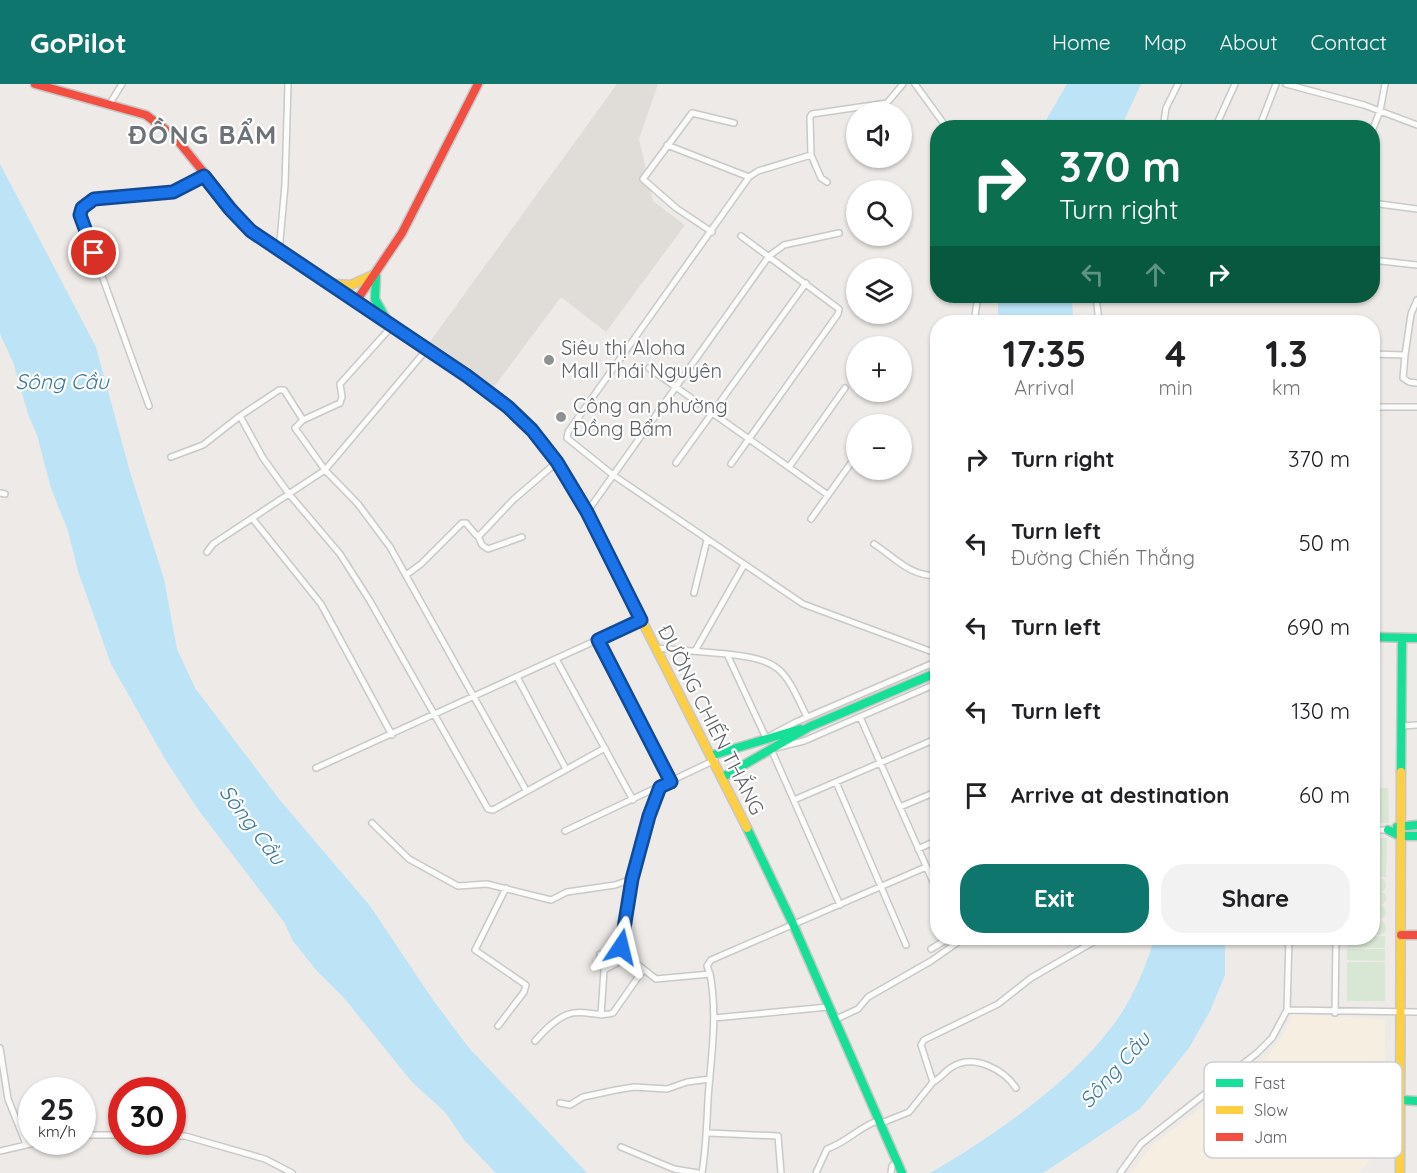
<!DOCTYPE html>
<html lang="en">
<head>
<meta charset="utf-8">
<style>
  :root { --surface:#fff; --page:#f2f2f2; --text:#202124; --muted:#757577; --accent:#0f766e }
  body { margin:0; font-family:Quicksand,sans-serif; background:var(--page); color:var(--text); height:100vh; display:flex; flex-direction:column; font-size:22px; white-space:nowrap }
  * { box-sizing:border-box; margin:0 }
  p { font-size:20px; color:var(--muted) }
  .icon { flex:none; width:33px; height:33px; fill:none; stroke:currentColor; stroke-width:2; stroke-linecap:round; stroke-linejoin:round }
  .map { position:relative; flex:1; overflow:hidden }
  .panel { position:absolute; left:930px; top:231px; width:450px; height:630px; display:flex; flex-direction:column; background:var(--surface); border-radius:24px; box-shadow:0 2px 4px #0004 }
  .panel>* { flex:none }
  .top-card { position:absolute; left:930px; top:36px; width:450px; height:183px; border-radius:24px; box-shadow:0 2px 4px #0004; background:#0b6e4f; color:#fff; overflow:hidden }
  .controls { position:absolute; left:846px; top:18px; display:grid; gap:12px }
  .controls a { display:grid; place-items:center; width:66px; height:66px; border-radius:50%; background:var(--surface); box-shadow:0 2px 4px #0004; font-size:30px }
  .speed { position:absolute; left:18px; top:993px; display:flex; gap:12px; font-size:30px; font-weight:700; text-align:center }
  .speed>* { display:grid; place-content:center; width:78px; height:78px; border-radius:50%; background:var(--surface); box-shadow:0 2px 4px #0004; line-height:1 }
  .speed small { font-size:15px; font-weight:400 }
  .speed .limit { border:9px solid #d22; background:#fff; color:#111 }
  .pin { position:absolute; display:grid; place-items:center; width:51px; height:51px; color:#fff; margin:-26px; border:3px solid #fff; border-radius:50%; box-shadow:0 2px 6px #0007 }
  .me { position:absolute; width:66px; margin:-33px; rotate:10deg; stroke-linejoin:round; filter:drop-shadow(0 0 4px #0008) }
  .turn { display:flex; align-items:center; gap:21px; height:126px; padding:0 30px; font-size:27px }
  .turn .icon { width:78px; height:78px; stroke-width:2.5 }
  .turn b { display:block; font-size:42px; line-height:51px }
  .lanes { display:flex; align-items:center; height:57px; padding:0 30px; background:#0003; justify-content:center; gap:30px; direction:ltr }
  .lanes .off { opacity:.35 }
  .eta { display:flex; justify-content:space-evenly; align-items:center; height:102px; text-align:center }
  .eta b { font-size:36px; font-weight:800; line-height:42px }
  .action { display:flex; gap:12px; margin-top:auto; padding:12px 30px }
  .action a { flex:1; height:69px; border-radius:24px; background:var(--accent); color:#fff; font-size:24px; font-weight:800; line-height:69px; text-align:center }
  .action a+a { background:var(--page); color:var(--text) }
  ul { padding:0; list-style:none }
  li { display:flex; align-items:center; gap:18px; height:84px; padding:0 30px }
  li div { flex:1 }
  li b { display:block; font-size:22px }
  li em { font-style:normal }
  header { display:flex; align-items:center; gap:36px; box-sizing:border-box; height:84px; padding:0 30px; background:var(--accent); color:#fff }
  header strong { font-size:28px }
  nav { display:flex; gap:33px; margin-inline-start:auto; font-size:21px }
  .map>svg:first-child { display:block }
  .commercial { fill:#f6eee1 }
  .education { fill:#e0dcd7 }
  .green { fill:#d8e7d3 }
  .water { fill:#bce3f6 }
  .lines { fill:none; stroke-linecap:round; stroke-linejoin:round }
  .street-casing { stroke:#c9c9c9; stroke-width:8 }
  .fast-casing { stroke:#c7c7c6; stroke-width:11 }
  .slow-casing { stroke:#c7c7c6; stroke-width:11 }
  .jam-casing { stroke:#c7c7c6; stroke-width:11 }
  .street { stroke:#fcfcfb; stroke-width:5 }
  .fast { stroke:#16e098; stroke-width:8 }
  .slow { stroke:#ffcf43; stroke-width:8 }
  .jam { stroke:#f24e42; stroke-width:8 }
  .route-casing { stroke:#114b97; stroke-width:15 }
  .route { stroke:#1a73e8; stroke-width:10 }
  .poi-dot { fill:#8f9192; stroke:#fff; stroke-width:2 }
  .labels { text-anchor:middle; stroke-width:4.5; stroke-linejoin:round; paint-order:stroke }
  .poi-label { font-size:20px; fill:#5d6165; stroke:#fff; text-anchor:start }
  .street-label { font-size:20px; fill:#5d6165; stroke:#fff }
  .water-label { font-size:21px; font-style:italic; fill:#3e779d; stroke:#fff }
  .district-label { font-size:26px; font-weight:bold; letter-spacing:1.5px; fill:#6e7377; stroke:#fff }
  .key { fill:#fff; stroke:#ced0d1; stroke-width:1.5 }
  .key-label { font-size:16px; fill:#5d6165 }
</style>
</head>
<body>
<header>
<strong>GoPilot</strong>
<nav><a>Home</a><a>Map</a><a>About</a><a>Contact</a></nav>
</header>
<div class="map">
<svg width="1417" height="1089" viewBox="0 0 1417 1089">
  <rect width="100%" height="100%" fill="#edeae7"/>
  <path class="commercial" d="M1292,930L1380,935L1385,938L1384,1060L1359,1089H1131L1152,1062L1268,971L1286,947Z"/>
  <path class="education" d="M617,0H658L639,55L653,117L685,141L606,248L561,213L494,303L429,259Z"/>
  <path class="green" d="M1372,704H1388L1389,739H1373Z
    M1373,754H1387L1386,793H1373Z
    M1372 801a7 7 0 1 1 14 0a7 7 0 1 1-14 0Z
    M1372 814a7 7 0 1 1 14 0a7 7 0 1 1-14 0Z
    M1372 828a7 7 0 1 1 14 0a7 7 0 1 1-14 0Z
    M1372 844a7 7 0 1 1 14 0a7 7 0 1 1-14 0Z
    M1385,852V864L1347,863V854Z
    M1347,865H1385V877L1347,876Z
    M1347,878H1385V917H1347Z"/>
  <path class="water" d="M1067,0H1141L1121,43H1042Z
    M0,80L96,263L130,388L164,495L177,565L195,604L279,715L370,822L433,916L469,964L587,1089H496L465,1057L445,1028L412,998L344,914L317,887L293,857L284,838L197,724L165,675L111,580L78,487L68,447L51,404L37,351L28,330L13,278L0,250Z
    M998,212H1072L1073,238H998Z
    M1155,854H1225V891L1210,927L1189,964L1140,1025L1043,1089H930C995,1052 1085,989 1124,925C1138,902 1147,878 1155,854Z"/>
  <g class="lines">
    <g class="street-casing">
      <path id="street" d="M903,0L887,19L812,30L810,33L811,71L758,87L749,93L568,348L567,354L613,391L803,520L938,570
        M915,0L947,44
        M1286,0L1364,21L1417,41
        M109,21L122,0
        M1163,44L1166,24L1178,0
        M1215,44L1235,0
        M1259,44L1276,0
        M1372,47L1380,27L1385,0
        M667,61L749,93
        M811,71L821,94L827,98
        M1372,119L1417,125
        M712,148L676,124L643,95L692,29L734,39
        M279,168L285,101L288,0
        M1372,176L1417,181
        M1096,212L1099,238
        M974,238L978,212
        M393,241L340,300L342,313L340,319L303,336L295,344L325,386L358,420L390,463L526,706
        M1372,270L1405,271L1411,230L1417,216
        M1405,271L1403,294L1409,298L1417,299
        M649,284L828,411
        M149,322L80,131C87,104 148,114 171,109C182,106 194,97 204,92
        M1372,323H1417
        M240,332L263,374L289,410L340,470L370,517L488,725L493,726L605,664
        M171,373L203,361L240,332L279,306H284L303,336
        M676,379L806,199
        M731,380L838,230L839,225L741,152
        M789,383L845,304
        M0,409L5,410
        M587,428L769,172L784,161L839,149
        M252,434L321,520L392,651
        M811,435L856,372
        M478,452L482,461L488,465L522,453
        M874,460C897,475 909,492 938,492
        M207,468L213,460L325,386L427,265
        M406,491L421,480L462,439H466L476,451H480L513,416L557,378
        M694,509L707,456
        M598,556L671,698
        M656,564L727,570L766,654L796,638L938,577
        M695,567L744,481
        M727,570C782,576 784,585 807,633
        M556,575L633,716
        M517,593L566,685
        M860,633L938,809
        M1402,642L1417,641
        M316,684L641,536
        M836,698L906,861
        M660,703L649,732L632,795L621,863L628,873L656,895L710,890L707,882L711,876L926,783
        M794,716L938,654
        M900,723L938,707
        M372,739L409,775L458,802L487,800L551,816L567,808L615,801L632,795
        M1372,746H1388
        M565,747L715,676
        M918,765L938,756
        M840,821L771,665L804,657L938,599
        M931,865L949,854
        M600,870L604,886L601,931
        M604,886L628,873
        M1287,926L1289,854
        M1335,929L1336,854
        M714,934L828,923
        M834,936L858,925L868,913L931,877L964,854
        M498,942L524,908L526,901L475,866L506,804
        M535,957C544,947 556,934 569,930C583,925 599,934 613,929L643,886
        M0,964L8,1015L26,1060
        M933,998C940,995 945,987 952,983C974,969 1004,986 1016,1004
        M560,1019L570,1021L583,1013L616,1006L634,1003L667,1005L687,998L710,995
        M879,1040L909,1028L933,998L921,961L924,956L998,920L1031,894L1100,854
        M709,1049L778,1052L781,1089
        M82,1051H122
        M172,1052H185L265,1075L292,1089
        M621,1063L674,1085L698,1089
        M0,1067L39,1058
        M702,1089C706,1064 707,1040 708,1015C711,973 718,931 710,890
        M816,1089L827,1065C847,1058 858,1044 877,1037
        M891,1089L892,1082L897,1078
        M1120,1089L1141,1060L1257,969L1272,954L1287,926L1417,928"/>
    </g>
    <g class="fast-casing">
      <path id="fast" d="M205,90L251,147L279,168L357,216L508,323L532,346L557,378L601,456
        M376,192L375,215L385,233
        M1372,553L1417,554
        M713,671L800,645
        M1401,688L1402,554
        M723,693L809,643L938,588
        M1397,743L1417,741
        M747,744L793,840L902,1089
        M1388,746L1400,752H1417
        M1401,1016L1417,1017"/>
    </g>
    <g class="slow-casing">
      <path id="slow" d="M334,200L351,201L373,191
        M601,456L747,744
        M1400,1089L1401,688"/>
    </g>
    <g class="jam-casing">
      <path id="jam" d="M35,0L146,31L174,52L205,90
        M357,216L402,149L478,0
        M1401,851H1417"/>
    </g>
    <use href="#street" class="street"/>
    <use href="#fast" class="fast"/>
    <use href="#slow" class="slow"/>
    <use href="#jam" class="jam"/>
  </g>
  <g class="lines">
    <g class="route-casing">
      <path id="route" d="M94,169L80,131L82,124L94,115L173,108L204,92L230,125L251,147L467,292L508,323L532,346L557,378L587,428L641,536L598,556L671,698L660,703L649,732L632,795L621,863"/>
    </g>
    <use href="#route" class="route"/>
  </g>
  <g class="poi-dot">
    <circle cx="549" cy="276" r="6"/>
    <circle cx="561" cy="333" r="6"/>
  </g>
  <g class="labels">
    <g class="poi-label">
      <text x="561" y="271">Siêu thị Aloha<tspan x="561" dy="23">Mall Thái Nguyên</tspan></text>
      <text x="573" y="329">Công an phường<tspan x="573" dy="23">Đồng Bẩm</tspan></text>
    </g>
    <g class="street-label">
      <text transform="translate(711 636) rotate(63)" y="7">ĐƯỜNG CHIẾN THẮNG</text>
    </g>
    <g class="water-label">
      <text x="62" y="305">Sông Cầu</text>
      <text transform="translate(252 741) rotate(53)" y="7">Sông Cầu</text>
      <text transform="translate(1115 986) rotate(-48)" y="7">Sông Cầu</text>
    </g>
    <g class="district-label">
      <text x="203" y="60">ĐỒNG BẨM</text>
    </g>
  </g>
  <rect x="1204" y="978" width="198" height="96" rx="9" class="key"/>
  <rect x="1216" y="995" width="27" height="8" fill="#16e098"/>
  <rect x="1216" y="1022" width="27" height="8" fill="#ffcf43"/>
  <rect x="1216" y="1049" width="27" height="8" fill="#f24e42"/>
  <g class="key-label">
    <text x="1254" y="1005">Fast</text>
    <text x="1254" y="1032">Slow</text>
    <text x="1254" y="1059">Jam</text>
  </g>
</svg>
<div class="controls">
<a><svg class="icon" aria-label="sound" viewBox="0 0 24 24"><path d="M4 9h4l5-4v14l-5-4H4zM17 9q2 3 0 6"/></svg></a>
<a><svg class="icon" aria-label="search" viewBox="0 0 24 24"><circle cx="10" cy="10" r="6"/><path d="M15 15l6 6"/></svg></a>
<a><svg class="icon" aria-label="layers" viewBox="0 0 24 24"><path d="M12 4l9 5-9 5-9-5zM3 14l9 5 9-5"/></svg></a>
<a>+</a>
<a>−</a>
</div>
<div class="speed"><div>25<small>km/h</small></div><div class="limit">30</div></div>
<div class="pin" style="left:94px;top:169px;background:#d93025"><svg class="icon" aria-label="arrive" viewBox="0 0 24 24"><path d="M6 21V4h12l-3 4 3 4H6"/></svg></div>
<svg class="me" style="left:621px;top:863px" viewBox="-20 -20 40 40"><path d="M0-17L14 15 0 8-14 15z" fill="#1a73e8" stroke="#fff" stroke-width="4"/></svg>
<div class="top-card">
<div class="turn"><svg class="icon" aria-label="right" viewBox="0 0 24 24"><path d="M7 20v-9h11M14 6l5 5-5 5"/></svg><div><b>370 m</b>Turn right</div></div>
<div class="lanes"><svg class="icon off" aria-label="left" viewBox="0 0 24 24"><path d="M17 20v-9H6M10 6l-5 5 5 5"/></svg><svg class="icon off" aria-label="ahead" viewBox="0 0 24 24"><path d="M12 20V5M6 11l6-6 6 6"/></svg><svg class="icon" aria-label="right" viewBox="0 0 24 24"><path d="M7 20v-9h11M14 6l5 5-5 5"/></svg></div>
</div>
<section class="panel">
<div class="eta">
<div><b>17:35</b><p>Arrival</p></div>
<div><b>4</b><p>min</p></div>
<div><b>1.3</b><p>km</p></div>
</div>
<ul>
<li><svg class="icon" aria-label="right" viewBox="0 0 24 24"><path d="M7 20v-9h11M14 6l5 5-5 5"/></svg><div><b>Turn right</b></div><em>370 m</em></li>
<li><svg class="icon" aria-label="left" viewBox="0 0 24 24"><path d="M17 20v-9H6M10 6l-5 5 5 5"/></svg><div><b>Turn left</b><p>Đường Chiến Thắng</p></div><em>50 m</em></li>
<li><svg class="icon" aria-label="left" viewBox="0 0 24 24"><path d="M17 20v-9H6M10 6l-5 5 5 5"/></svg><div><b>Turn left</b></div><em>690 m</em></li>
<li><svg class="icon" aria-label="left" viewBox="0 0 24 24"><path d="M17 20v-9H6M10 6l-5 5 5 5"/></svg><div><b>Turn left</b></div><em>130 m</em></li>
<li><svg class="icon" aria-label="arrive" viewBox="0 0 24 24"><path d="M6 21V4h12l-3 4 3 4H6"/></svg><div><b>Arrive at destination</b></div><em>60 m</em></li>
</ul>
<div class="action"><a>Exit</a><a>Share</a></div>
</section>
</div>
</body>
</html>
